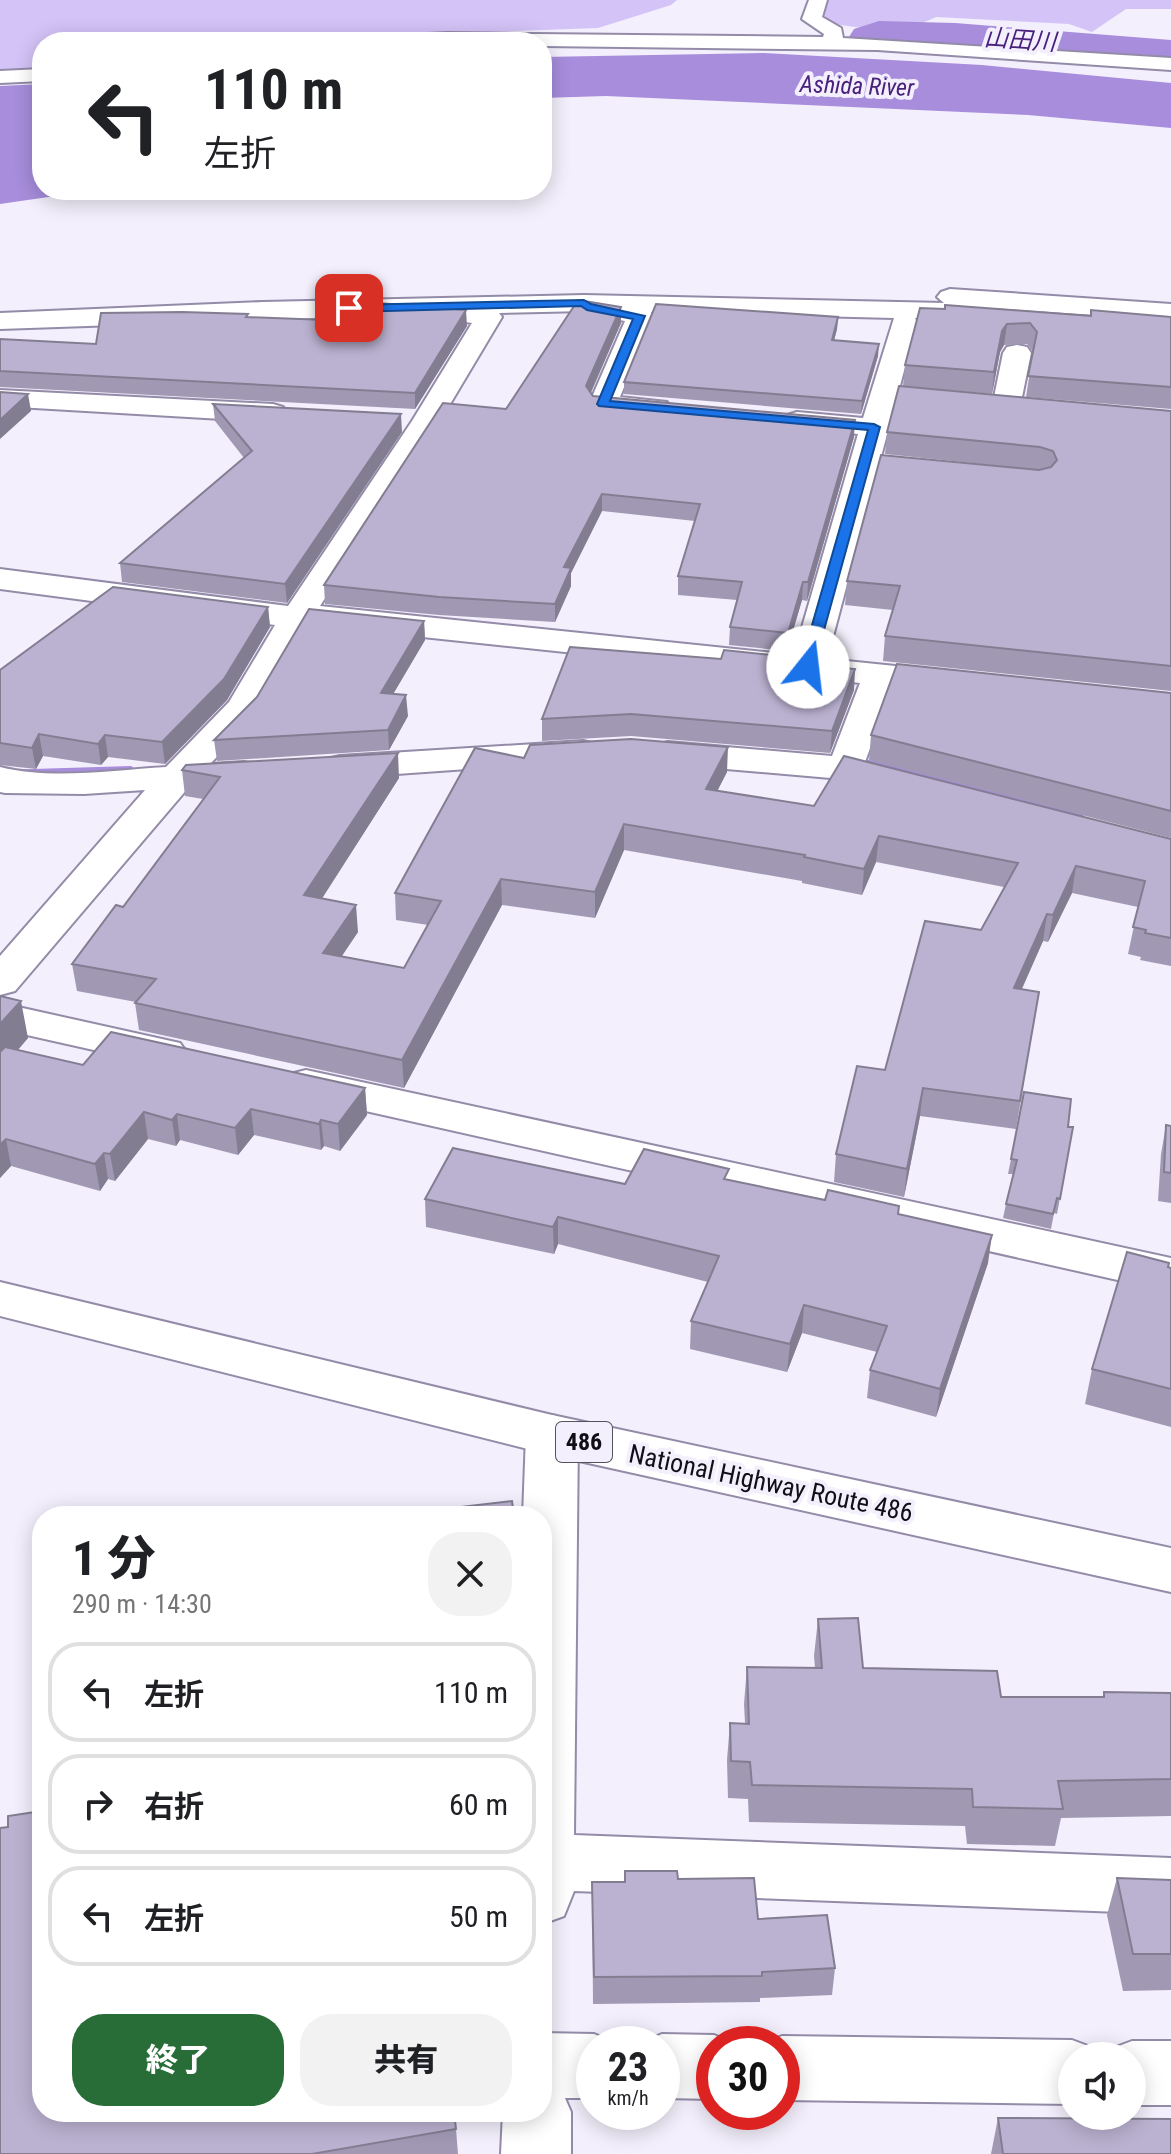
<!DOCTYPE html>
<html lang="ja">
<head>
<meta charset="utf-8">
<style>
  :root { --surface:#fff; --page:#f2f2f2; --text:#202124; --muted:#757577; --line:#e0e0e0; --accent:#286c38 }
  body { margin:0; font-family:"Roboto Condensed","Noto Sans JP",sans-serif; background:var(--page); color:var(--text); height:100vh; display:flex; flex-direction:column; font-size:30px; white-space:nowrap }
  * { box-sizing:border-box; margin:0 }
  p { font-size:26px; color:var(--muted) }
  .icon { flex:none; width:44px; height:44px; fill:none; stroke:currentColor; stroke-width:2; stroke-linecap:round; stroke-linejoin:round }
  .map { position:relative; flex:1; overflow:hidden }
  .panel { position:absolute; left:32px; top:1506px; width:520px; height:616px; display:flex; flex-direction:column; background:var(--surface); border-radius:32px; box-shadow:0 4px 20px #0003 }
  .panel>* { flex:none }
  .hud { position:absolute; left:32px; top:32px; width:520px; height:168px; border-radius:32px; box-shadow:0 4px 20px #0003; background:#fff; color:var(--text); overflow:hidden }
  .buttons { position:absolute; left:1058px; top:2042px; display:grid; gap:16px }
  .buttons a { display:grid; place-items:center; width:88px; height:88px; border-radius:50%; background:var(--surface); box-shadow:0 4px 20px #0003; font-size:40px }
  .speed { position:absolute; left:576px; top:2026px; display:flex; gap:16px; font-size:40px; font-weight:700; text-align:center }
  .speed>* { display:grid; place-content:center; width:104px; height:104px; border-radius:50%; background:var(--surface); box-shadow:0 4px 20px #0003; line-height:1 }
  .speed small { font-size:20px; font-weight:400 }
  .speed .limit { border:12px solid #d22; background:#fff; color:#111 }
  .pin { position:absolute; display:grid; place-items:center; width:68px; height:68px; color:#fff; margin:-34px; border-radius:16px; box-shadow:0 4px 12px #0006 }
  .me { position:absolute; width:88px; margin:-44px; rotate:16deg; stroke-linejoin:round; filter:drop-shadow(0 0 6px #0008) }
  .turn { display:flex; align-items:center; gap:28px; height:168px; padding:0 40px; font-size:36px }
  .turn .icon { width:104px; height:104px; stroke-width:2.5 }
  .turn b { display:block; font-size:56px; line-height:68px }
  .round { display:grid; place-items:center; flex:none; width:84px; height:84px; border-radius:32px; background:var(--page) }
  .overview { display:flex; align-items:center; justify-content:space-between; height:136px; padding:0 40px }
  h1 { font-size:48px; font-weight:800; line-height:60px }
  .action { display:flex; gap:16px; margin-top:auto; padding:16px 40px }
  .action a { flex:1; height:92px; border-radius:32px; background:var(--accent); color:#fff; font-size:32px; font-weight:800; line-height:92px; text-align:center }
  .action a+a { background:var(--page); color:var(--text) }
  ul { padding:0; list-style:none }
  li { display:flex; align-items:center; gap:24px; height:100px; margin:0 16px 12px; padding:0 24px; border:4px solid var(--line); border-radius:32px }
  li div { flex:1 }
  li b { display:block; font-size:30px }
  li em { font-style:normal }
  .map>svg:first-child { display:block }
  .green { fill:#d3c3f7 }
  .water { fill:#a78ddc }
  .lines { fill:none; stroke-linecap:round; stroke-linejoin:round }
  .stream { fill:#a78ddc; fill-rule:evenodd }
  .river { fill:#a78ddc; fill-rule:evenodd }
  .minor-casing { stroke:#938ba8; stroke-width:4 }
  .highway-casing { stroke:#938ba8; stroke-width:4 }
  .minor { fill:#fff; fill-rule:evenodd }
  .highway { fill:#fff; fill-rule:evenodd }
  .wall { fill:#a199b4 }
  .shaded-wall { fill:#837d92 }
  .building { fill:#bbb2d1; stroke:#837d92; stroke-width:2 }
  .route { fill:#1a73e8; stroke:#114b97; stroke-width:2 }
  .labels { text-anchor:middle; stroke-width:8; stroke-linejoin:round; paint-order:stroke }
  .far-water-label { font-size:24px; font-style:italic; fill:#49217d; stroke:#f3effc }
  .shield { fill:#f3effc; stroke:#55525c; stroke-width:2 }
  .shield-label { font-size:24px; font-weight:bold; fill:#110e18 }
  .street-label { font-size:26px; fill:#110e18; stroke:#f3effc }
</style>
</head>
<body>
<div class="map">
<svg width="1171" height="2154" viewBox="0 0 1171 2154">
  <rect width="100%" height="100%" fill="#f3effc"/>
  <path class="green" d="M0,0H677L671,5L598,28L383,36L340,42H42V70L0,71Z
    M827,0H1171V9H1126L1092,32L1069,24L936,17C906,33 855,30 824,21L822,12Z"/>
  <path class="water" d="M764,53L982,65L1171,83V128L1028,115L606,96L542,98V57Z
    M42,84V190H97L0,204V86Z"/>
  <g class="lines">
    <path class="stream" d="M854,758L900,764L1082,813L1084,816L1078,820L899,771L850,763L848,761Z
      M131,766L137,770L135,772L0,778V770Z"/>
    <path class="river" d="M879,21L955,23L1171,40V64L955,47L883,45L868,49L854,45L849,37L854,29Z"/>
    <g class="minor-casing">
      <path id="minor" d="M809,0H827L822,17L841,28L843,38L1171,58V70L877,50L542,46V42H379L389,36L447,33L823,37L824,34L802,19Z
        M42,69V81L0,83V71Z
        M950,289L1171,304V320L991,308L994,312L990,318L981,320L915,318L917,322L827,659L954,672L966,675L971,682L966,689L954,692L893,686L865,762L910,774L916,782L910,790L897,793L842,779L668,764L655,761L650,753L655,745L668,742L832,756L860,683L309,625L256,716L210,764L244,762L257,765L262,773L257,781L188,788L15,991L0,995V956L145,790L84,794L5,793L0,792V767C52,780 113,770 166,767L229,702L275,625L0,589V569L288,606L412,421L472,323L444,319L441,314L0,329V313L263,302L584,295L944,303L937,297L941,292ZM586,311L589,315L625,321L589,404L593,410C615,415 645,419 667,414L671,408L667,402L620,397L653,316L651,312L894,318L863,418L797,412L787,415L783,421L787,427L858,434L794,655L320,606L440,421L502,317L499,313Z
        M1017,345L1027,347L1031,353L1020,407L1016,413L1006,416L996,413L992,407L1003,353L1007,347Z
        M0,390L273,404L283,407L287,413L283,419L273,422L0,406Z
        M583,741L596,744L601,752L596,760L340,778L327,775L322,767L327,759L340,756Z
        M0,1003L180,1043L187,1053L180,1063L165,1066L0,1029Z
        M306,1070L1171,1258V1292L290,1094L284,1084L290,1074Z
        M552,1415L571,1421L578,1435L574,1835L1171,1858V1914L574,1891L564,1916L542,1924V1516H523L526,1435L533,1421Z
        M542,2033L594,2034L618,2044H594V2098H565L571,2112V2154H501L503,2112H542Z
        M662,2034L714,2035L737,2044H714V2099L662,2098V2044H638Z
        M782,2036L1072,2040L1096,2049L1099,2056H1072V2104L782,2100V2044H761Z
        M1132,2041H1171V2105H1132V2056H1106L1108,2050Z"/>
    </g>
    <g class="highway-casing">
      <path id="highway" d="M0,1282L552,1415L1171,1548V1592L552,1455L0,1316Z"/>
    </g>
    <use href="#minor" class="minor"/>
    <use href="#highway" class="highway"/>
  </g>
  <path class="wall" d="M920,308L1090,316L1091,310L1171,317V409L1026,397L1033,352L1027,344L1004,345L1000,352L992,394L903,386L905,365Z
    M248,317L467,326L415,409L0,387V339L96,344Z
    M838,317L837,329L834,341L878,356L861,414L624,394V382Z
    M621,323L591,393L593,396L854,437L807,601L802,600L787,651L729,645L730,627L737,600L678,595V576L695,521L602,511L571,573V586L555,622L439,615L325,604L324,585L506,409Z
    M213,404L402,432L287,603L122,582L120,563L244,458L215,421Z
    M1171,411V691L883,661L885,636L893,610L845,605L847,581L1039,470L885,454L887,432Z
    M268,607L270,627L227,700L165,764L108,757L101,765L43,756L36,769L0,765V670Z
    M424,621L425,640L393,694L408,716L389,750L217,761L214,740L257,697Z
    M721,659L780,661L854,690L830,753L631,736L542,741V719Z
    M1171,693V838L869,760L871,735Z
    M524,758L727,772L717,791L814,806L1171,839V966L1140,960L1141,957L1128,954L1138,907L1072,893L1048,942L1043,941L1022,989L1039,992L1016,1129L920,1116L904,1197L834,1182L836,1154L885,1070L981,930L1004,887L876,862L862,895L802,883V881L624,850L595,918L502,905L404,1088L139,1030L135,1003L136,1002L77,991L72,964L123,907L203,799L185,796L182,770L399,778L322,898L358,932L341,956L404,968L428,925L396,920L395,893Z
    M0,996L28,1038L18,1050L83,1065L365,1088L367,1115L340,1151L324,1146L321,1150L254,1135L238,1155L180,1140L176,1146L148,1139L115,1181L108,1179L100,1191L11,1166L0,1178Z
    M1166,1125L1171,1126V1203L1158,1201L1161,1154Z
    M1068,1127H1073L1057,1214L1054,1213L1051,1229L1003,1218L1006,1204L1013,1174H1008L1011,1159Z
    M728,1180L898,1214L988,1263L936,1417L867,1398L870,1370L877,1352L802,1333L787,1372L690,1349L691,1321L708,1282L558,1244L554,1254L426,1227L425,1199L625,1184Z
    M1169,1267L1171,1268V1427L1085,1404L1092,1369Z
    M818,1619L863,1668L1001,1697H1103L1104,1692L1171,1693V1816L1061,1818L1055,1846L967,1844L965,1826L749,1822L748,1799L728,1798L727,1760L730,1723H745L744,1704L747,1667L815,1668L814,1656Z
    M1117,1878L1171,1880V1990L1123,1991L1107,1915Z
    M678,1879L758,1919L835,1968L832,1995L760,1998V2002L593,2004L592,1882H625Z
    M998,2118L1171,2154H991Z
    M456,2129L458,2154H0Z"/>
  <path class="shaded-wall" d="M621,307V323L586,403V386Z
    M466,310L467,326L415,409V393Z
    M838,317L837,329L831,352L832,340Z
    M1007,324L1004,345L1000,352L992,394L994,372L1002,331Z
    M879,344L878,356L861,414L862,401Z
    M28,394L31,411L0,439V420Z
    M401,414L402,432L287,603L285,584Z
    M855,420L854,437L807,601L808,582Z
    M602,494V511L571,573V586L555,622V604L564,567Z
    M803,582L802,600L787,651L788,633Z
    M268,607L270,627L227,700L165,764L162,742Z
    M424,621L425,640L382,713L381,693Z
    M855,669L854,690L830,753L832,731Z
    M406,695L408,716L389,750L388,730Z
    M39,734L43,756L36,769L32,748Z
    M105,735L108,757L101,765L98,744Z
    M728,747L727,772L705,815L706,789Z
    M398,753L399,778L307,922L304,895Z
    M624,824V850L595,918V892Z
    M879,836L876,862L862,895L864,869Z
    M1076,866L1072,893L1048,942L1053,915Z
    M501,879L502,905L404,1088L402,1060Z
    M356,905L358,932L326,980L323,953Z
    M1047,914L1043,941L1010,1015L1014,988Z
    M21,1001L28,1038L0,1070V1024Z
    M365,1088L367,1115L340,1151L338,1124Z
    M923,1088L920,1116L904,1197L907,1169Z
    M251,1109L254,1135L238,1155L235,1128Z
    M144,1112L148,1139L115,1181L110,1154Z
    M177,1114L180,1140L176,1146L172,1120Z
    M321,1120L324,1146L321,1150L319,1124Z
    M6,1139L11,1166L0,1178V1145Z
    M104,1153L108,1179L100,1191L95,1164Z
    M558,1217V1244L554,1254L553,1227Z
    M992,1235L988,1263L936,1417L940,1389Z
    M804,1305L802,1333L787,1372L790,1344Z"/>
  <path class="building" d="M578,300L621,307L586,386L593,396L855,420L808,582H803L788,633L730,627L742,582L678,576L700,504L602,494L564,567L571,568L555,604L439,597L324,585L443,403L506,409Z
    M378,303L466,310L415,393L0,371V339L96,344L101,313L182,312L248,314L246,317L378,322Z
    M656,304L838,317L832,340L879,344L862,401L624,382Z
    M945,305L1091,316V310L1171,317V387L1028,376L1037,332L1030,323L1007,324L1002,331L994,372L905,365L920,308L945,309Z
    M899,386L1171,411V666L885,636L900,586L847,581L881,455L1039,470L1051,467L1057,460L1053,451L1040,447L887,432Z
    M0,392L28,394L0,420Z
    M213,404L401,414L285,584L120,563L252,451Z
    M113,587L268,607L224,679L162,742L105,735L98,744L39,734L32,748L0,743V670Z
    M309,609L424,621L381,693L406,695L388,730L214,740L257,697Z
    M570,647L721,659L724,650L781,656L779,661L855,669L832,731L631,714L542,719Z
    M897,664L1171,693V811L871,735Z
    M631,739L728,747L706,789L814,806L844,756L1171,839V938L1145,933L1146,930L1133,927L1145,881L1076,866L1053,915L1047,914L1014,988L1039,992L1020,1101L923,1088L907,1169L836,1154L857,1066L885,1070L925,921L981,930L1018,863L879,836L864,869L804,857L805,855L624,824L595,892L501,879L402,1060L135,1003L156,979L72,964L116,905L123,907L220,777L182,770L186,765L398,753L304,895L356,905L323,953L404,968L441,901L395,893L475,748L524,758L530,745Z
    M0,996L21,1001L0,1024Z
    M111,1032L365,1088L338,1124L321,1120L319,1124L251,1109L235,1128L177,1114L172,1120L144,1112L110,1154L104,1153L95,1164L6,1139L0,1145V1052L5,1047L83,1065Z
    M1024,1092L1071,1099L1068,1127H1073L1060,1199L1057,1198L1053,1214L1006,1204L1017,1160L1011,1159Z
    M1166,1125L1171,1126V1173L1164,1172Z
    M453,1148L625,1184L644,1149L729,1169L724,1179L825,1200L828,1190L899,1206L898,1214L992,1235L940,1389L870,1370L887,1326L804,1305L790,1344L691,1321L719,1256L558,1217L553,1227L425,1199Z
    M1127,1252L1169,1263L1168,1267L1171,1268V1389L1092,1369Z
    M512,1501L514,1516H435L434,1510Z
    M858,1618L863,1668L997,1671L1001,1697H1104V1692L1171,1693V1779L1058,1781L1063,1809L973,1807L972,1789L752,1785L750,1762L731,1761L730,1723L749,1724L747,1667L822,1668L818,1619Z
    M42,1811V2112H454L456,2129L312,2154H0V1828L8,1827V1816Z
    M625,1871H677L678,1879L754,1878L758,1919L827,1915L835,1968L762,1972V1976L594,1977L592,1882H625Z
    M1117,1878L1171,1880V1954H1133Z
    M998,2118L1171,2119V2154H1003Z"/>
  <path class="route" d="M584,300L591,304L645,316L610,401L874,424L880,427L813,670L808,671L800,667L868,430L599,406L597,404L633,319L587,310L581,306L349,312L343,308L349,305Z"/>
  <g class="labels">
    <g class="far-water-label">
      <text transform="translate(1020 40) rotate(4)" y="8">山田川</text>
      <text transform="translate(857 86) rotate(2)" y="8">Ashida River</text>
    </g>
    <rect class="shield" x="556" y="1422" width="56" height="40" rx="6"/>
    <g class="shield-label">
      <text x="584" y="1450">486</text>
    </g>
    <g class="street-label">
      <text transform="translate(771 1483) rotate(12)" y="9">National Highway Route 486</text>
    </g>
  </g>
</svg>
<div class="buttons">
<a><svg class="icon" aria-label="sound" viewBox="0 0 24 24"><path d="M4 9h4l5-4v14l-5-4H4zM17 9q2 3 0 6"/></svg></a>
</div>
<div class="speed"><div>23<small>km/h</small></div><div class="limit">30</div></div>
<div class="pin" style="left:349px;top:308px;background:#d93025"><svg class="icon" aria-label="arrive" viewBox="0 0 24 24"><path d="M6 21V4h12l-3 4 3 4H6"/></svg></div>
<svg class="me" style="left:808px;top:667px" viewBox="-20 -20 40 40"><circle r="19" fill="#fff"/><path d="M0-13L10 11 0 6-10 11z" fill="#1a73e8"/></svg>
<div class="hud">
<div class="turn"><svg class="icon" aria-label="left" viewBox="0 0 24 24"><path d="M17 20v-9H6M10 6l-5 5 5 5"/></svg><div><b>110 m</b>左折</div></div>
</div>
<section class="panel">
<div class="overview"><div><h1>1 分</h1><p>290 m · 14:30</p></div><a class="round"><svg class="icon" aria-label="close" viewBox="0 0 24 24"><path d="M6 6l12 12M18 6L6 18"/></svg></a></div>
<ul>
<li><svg class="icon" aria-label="left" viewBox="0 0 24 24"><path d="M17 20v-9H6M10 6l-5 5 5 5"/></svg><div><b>左折</b></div><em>110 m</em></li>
<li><svg class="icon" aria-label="right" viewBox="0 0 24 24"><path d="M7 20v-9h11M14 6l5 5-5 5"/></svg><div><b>右折</b></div><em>60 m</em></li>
<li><svg class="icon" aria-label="left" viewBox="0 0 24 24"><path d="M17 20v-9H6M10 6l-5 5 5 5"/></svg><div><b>左折</b></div><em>50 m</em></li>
</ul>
<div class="action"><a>終了</a><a>共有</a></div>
</section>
</div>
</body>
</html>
